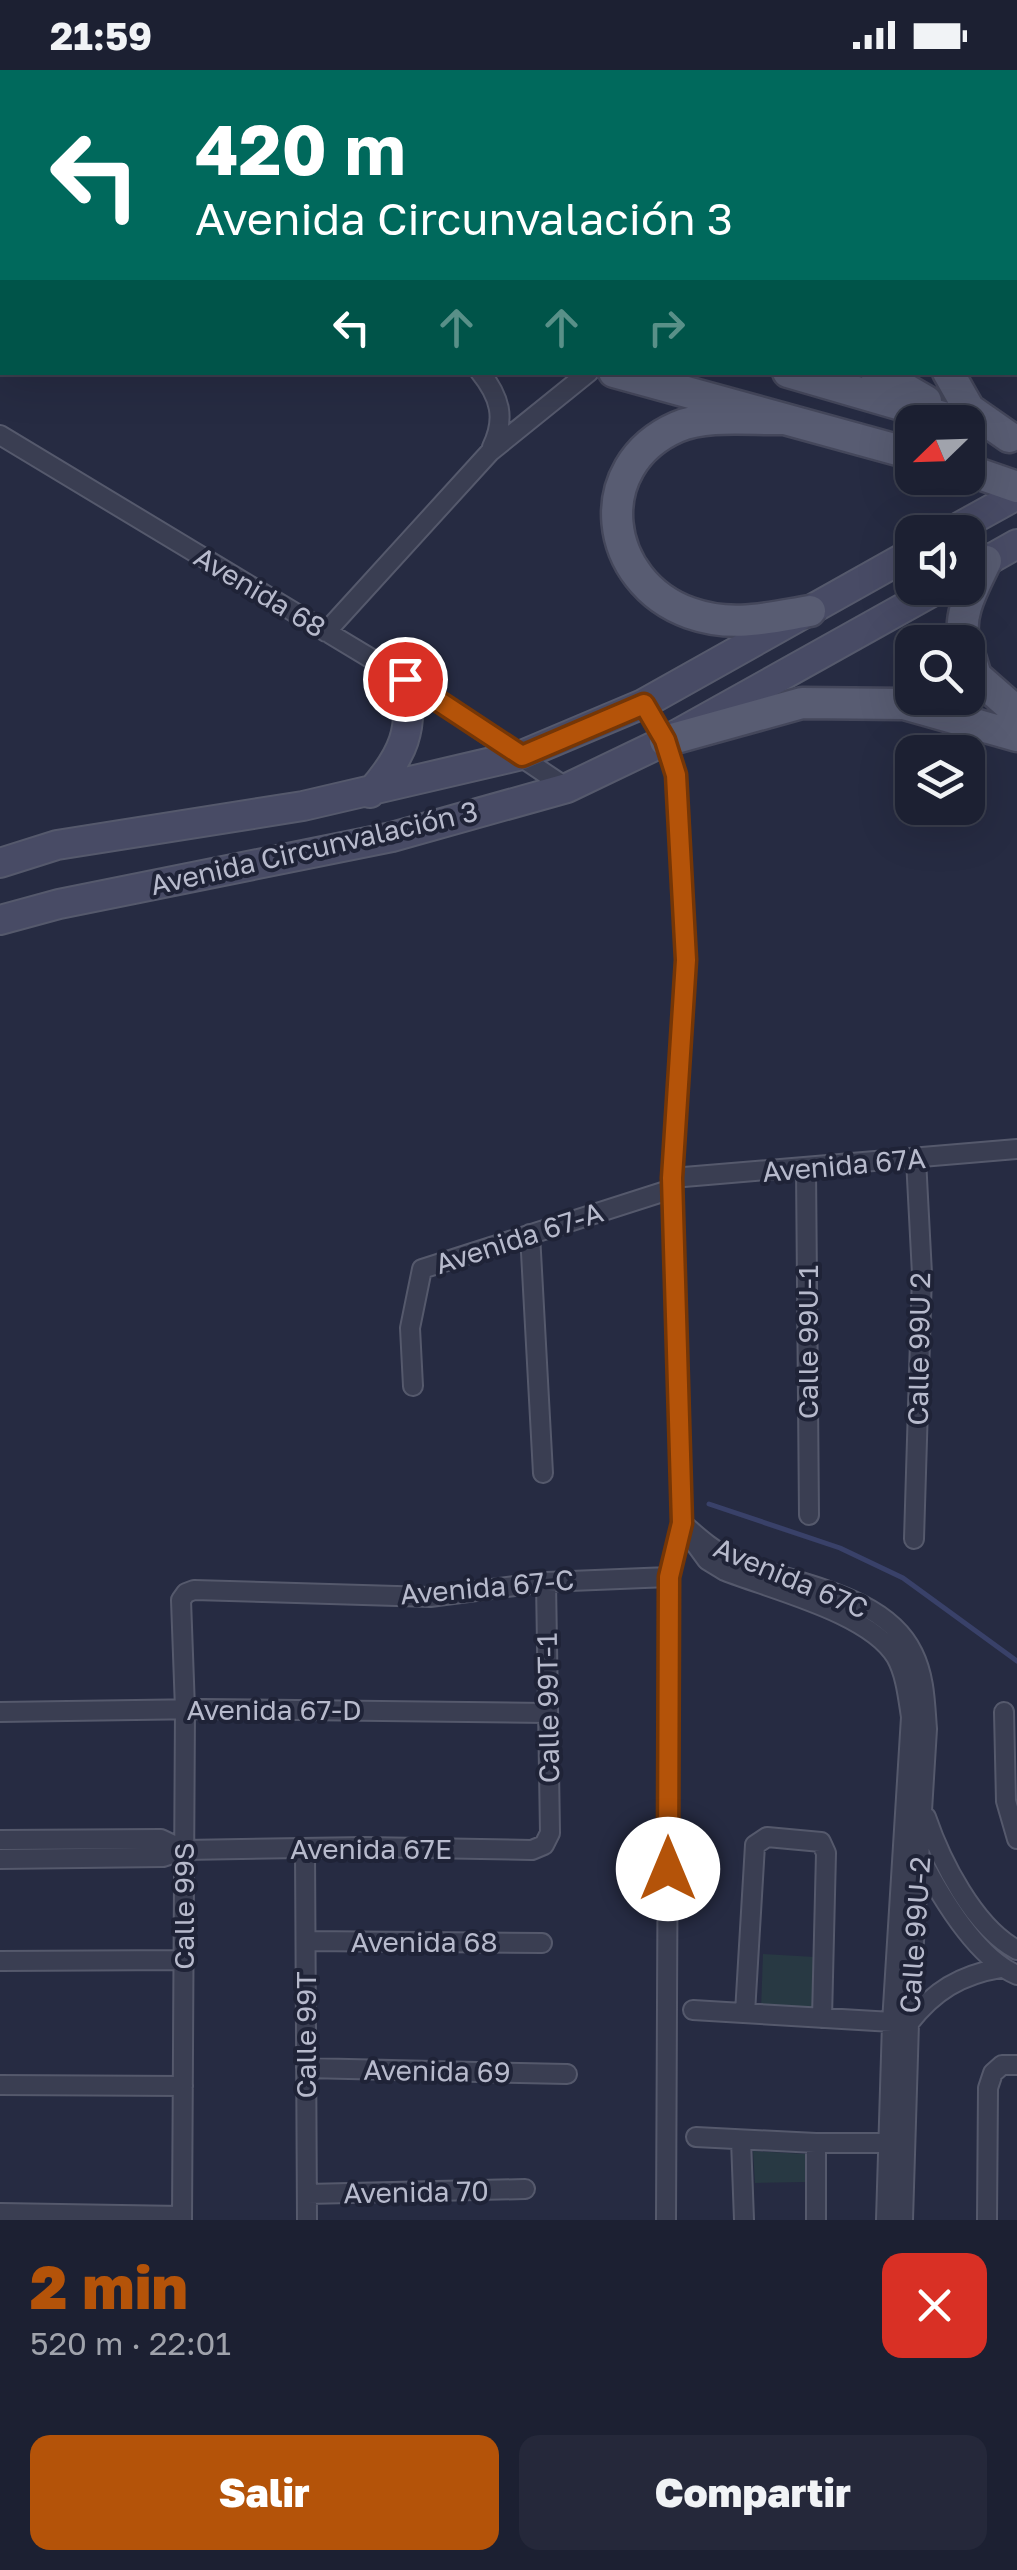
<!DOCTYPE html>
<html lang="es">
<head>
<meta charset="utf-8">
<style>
  :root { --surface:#1c2032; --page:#25283a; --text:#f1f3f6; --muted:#a0a3ac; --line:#3a3e4d; --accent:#b45309 }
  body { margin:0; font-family:"Golos Text",sans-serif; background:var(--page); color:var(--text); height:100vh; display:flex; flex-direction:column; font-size:38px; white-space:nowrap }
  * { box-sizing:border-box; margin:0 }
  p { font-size:32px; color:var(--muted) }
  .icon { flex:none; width:55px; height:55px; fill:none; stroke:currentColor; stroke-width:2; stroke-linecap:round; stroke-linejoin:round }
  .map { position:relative; height:2150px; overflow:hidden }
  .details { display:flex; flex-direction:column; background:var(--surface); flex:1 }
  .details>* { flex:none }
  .top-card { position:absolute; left:0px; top:0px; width:1018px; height:305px; box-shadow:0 10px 40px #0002,0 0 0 2px var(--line); background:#00695c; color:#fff; overflow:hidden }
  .needle { width:65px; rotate:247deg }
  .controls { position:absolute; left:895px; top:335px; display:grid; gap:20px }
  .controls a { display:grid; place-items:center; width:90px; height:90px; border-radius:20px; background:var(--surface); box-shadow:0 10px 40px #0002,0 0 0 2px var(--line); font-size:50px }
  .pin { position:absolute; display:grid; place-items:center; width:85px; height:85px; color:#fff; margin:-42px; border:5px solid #fff; border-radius:50%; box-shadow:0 2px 10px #0007 }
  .me { position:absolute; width:110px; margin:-55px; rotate:0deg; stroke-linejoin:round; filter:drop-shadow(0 0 8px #0008) }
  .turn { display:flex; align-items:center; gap:35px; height:210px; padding:0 30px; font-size:45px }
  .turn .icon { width:130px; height:130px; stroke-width:2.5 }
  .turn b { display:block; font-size:70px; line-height:85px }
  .lanes { display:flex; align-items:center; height:95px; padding:0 30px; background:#0003; justify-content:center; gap:50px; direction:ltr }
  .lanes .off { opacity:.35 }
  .round { display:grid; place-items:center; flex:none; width:105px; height:105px; border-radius:20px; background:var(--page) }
  .summary { display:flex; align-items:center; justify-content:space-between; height:170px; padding:0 30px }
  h1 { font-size:60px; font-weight:800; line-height:75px; color:var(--accent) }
  .action { display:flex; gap:20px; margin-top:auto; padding:20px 30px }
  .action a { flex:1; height:115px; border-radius:20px; background:var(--accent); color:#fff; font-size:40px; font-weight:800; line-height:115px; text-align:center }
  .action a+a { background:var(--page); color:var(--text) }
  .status { display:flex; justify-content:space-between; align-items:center; height:70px; padding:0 50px; background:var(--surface); direction:ltr }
  .status svg { height:28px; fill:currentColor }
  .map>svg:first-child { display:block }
  .green { fill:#283943 }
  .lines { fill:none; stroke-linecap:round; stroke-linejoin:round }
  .stream { stroke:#394169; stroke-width:5 }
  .minor-casing { stroke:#55596c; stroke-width:22 }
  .secondary-casing { stroke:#55596c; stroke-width:32 }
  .primary-casing { stroke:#44475b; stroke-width:35 }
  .minor { stroke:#3a3e52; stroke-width:18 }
  .secondary { stroke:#484b65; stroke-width:28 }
  .primary { stroke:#585c72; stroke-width:30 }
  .route-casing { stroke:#753606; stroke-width:25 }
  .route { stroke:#b45309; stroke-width:18 }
  .labels { text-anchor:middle; stroke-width:8; stroke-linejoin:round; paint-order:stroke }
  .street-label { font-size:28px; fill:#b7bacc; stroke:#1f2337 }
</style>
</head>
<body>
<div class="status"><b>21:59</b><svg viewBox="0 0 49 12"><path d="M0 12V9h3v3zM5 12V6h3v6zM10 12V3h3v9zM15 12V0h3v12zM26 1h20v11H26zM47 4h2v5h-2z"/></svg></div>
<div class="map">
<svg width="1017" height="2150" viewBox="0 0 1017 2150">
  <rect width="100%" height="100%" fill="#262b42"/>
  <path class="green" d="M763,1884L815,1887L814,1942L761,1939Z
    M753,2081L805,2084V2112L755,2113Z"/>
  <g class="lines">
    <path class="stream" d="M709,1434L840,1478L903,1508L1017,1591"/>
    <g class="minor-casing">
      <path id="minor" d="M596,0L597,2
        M0,59H2
        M0,181L2,182
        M480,302C500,327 506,348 492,377
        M0,365L405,609L567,718
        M326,562L490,382L589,302
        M643,634L665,671L676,705L686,890L672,1108L682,1453L669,1507L666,2150
        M806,1098L809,1445
        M672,1108L1017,1079
        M530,1164L543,1403
        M413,1316L410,1258L422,1199L672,1119
        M682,1453C697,1466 713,1481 732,1489C789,1514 884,1522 913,1583C925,1607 925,1634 927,1659L909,1953L903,2150
        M691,1468L707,1490L725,1501C773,1520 870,1543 896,1587C906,1605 908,1628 911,1647L892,1953L886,2150
        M914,1469L922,1204L916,1089
        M0,1642L203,1639L547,1643
        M1004,1642L1006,1731L1017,1769
        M926,1747C941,1791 974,1857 1017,1880
        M0,1770L161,1769L184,1780
        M305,1780L307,2150
        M0,1789L163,1787L184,1780L365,1777L532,1780L544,1775L550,1763L546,1512
        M921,1789C941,1827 977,1888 1017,1905
        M306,1871L542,1873
        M0,1891L184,1890
        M693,1940L909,1953C934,1921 960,1905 1001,1898
        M745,1943L755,1775L767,1767L821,1772L826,1783L822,1948
        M306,1998L567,2004
        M0,2015L183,2016
        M696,2067L816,2073H895
        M741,2070L744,2150
        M816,2073V2150
        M307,2124L525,2119
        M0,2143L182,2146
        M182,2150L185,1639L181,1530L186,1523L194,1520L430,1527L546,1512L669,1507
        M987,2150L988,2018L993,2003L1002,1995H1017"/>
    </g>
    <g class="secondary-casing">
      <path id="secondary" d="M1015,154H1017
        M950,462L1017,425
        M969,501L1017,474
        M370,723C403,686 415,659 405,609
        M0,793L57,775L303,736L522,685L643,634L912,483
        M0,850L59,834L392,767L567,718L665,671L939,518"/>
    </g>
    <g class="primary-casing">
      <path id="primary" d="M0,88L2,89
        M0,152L2,153
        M1015,178H1017
        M614,302L912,384
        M788,302L960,352
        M876,302L926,331
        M948,302L969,339L1009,367
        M783,349C751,350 707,344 677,357C588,396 603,512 690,543C732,558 767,548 810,541
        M968,400L1017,417
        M965,572C956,546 975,515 986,491
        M968,580L976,606L1017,642
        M665,671L802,633L904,634L1017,666"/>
    </g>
    <use href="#minor" class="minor"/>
    <use href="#secondary" class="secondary"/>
    <use href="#primary" class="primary"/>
  </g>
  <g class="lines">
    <g class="route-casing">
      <path id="route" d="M405,609L522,686L644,634L665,670L676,705L686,890L672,1108L682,1453L669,1507L668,1799"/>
    </g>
    <use href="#route" class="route"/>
  </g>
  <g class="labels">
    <g class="street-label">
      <text transform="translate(260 522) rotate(31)" y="10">Avenida 68</text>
      <text transform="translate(314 778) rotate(-13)" y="10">Avenida Circunvalación 3</text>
      <text transform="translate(844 1095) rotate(-5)" y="10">Avenida 67A</text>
      <text transform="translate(519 1168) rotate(-18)" y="10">Avenida 67-A</text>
      <text transform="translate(808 1272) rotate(-90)" y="10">Calle 99U-1</text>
      <text transform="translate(919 1279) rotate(-89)" y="10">Calle 99U 2</text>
      <text transform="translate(791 1508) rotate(23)" y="10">Avenida 67C</text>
      <text transform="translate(487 1517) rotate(-5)" y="10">Avenida 67-C</text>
      <text transform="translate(548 1638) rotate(-91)" y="10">Calle 99T-1</text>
      <text x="274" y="1650">Avenida 67-D</text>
      <text x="371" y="1789">Avenida 67E</text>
      <text transform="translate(184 1836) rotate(-90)" y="10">Calle 99S</text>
      <text transform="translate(915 1865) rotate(-86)" y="10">Calle 99U-2</text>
      <text x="424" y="1882">Avenida 68</text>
      <text transform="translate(306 1965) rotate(-90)" y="10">Calle 99T</text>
      <text transform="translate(437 2001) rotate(1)" y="10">Avenida 69</text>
      <text transform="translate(416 2122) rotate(-1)" y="10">Avenida 70</text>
    </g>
  </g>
</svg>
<div class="controls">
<a><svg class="needle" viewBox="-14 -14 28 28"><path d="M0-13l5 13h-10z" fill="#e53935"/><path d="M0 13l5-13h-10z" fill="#a0a3ac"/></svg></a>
<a><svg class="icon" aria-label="sound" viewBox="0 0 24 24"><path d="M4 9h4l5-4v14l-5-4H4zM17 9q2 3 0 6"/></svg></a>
<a><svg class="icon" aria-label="search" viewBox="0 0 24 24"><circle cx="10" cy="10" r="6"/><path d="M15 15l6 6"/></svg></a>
<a><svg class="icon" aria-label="layers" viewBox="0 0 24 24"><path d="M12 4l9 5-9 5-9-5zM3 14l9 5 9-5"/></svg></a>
</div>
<div class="pin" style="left:405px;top:609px;background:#d93025"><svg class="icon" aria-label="arrive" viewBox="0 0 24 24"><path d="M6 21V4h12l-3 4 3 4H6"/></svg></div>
<svg class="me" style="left:668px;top:1799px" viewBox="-20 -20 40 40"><circle r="19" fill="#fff"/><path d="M0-13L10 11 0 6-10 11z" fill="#b45309"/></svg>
<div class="top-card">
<div class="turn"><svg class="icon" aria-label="left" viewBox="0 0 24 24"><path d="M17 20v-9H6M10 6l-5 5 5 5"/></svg><div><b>420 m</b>Avenida Circunvalación 3</div></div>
<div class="lanes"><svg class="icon" aria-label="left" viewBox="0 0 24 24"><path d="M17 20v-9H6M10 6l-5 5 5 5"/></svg><svg class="icon off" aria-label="ahead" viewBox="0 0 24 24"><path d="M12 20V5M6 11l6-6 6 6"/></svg><svg class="icon off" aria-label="ahead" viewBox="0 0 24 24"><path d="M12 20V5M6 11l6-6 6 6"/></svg><svg class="icon off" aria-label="right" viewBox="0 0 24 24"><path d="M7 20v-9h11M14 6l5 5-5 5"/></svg></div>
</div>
</div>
<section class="details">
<div class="summary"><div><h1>2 min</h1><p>520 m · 22:01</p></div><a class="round" style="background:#d93025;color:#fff"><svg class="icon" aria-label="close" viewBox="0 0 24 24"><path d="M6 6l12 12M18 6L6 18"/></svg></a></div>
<div class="action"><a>Salir</a><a>Compartir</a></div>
</section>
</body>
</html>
